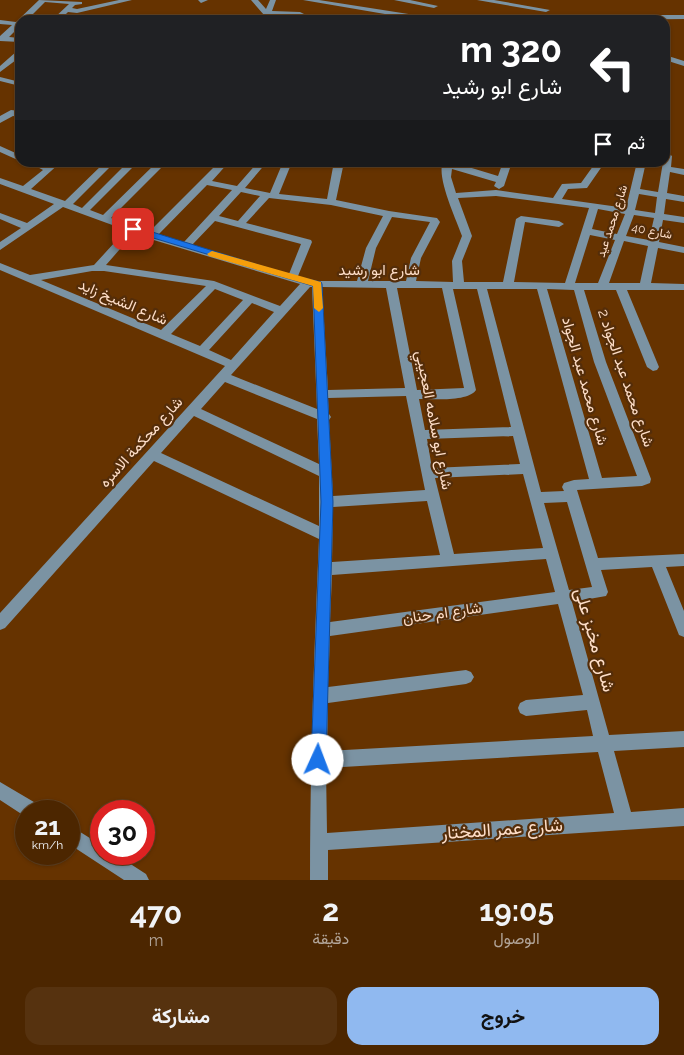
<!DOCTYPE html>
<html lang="ar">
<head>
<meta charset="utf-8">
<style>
  :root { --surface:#4c2600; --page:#56320f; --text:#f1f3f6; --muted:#b2a599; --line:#634322; --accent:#90b9f0 }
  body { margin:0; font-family:Raleway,Vazirmatn,sans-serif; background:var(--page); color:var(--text); direction:rtl; height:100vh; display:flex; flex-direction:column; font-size:19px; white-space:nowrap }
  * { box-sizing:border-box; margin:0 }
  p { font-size:16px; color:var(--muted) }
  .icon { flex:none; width:28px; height:28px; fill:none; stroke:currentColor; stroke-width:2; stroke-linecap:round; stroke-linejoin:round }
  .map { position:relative; height:880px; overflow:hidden; direction:ltr }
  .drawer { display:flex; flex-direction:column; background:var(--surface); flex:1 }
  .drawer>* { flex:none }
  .guide { position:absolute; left:15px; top:15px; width:655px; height:152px; border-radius:15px; box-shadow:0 1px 4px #0004,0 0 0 1px var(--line); direction:rtl; background:#202124; color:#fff; overflow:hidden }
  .speed { position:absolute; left:15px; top:800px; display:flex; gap:10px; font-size:25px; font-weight:700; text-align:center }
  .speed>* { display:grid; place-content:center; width:65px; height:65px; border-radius:50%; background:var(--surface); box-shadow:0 1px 4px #0004,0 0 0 1px var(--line); line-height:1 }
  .speed small { font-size:12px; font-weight:400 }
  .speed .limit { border:8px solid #d22; background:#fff; color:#111 }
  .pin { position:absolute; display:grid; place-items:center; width:42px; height:42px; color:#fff; margin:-21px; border-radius:10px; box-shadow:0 2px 8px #0006 }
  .me { position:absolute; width:55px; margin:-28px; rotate:2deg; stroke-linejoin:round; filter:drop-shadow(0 0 4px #0008) }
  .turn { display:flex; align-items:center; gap:18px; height:105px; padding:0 25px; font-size:22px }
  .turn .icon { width:65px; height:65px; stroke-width:2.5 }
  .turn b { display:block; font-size:35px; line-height:42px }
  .then { display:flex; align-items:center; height:48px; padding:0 25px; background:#0003; gap:10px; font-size:19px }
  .eta { display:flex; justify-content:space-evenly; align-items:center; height:85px; text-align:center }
  .eta b { font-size:30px; font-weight:700; line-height:35px }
  .cta { display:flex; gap:10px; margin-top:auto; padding:10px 25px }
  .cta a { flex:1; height:58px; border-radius:15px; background:var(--accent); color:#111; font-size:20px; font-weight:700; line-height:58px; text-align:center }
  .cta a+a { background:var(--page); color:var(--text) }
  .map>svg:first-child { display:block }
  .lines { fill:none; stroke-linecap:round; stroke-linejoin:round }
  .minor { fill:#7b93a3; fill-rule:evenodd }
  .route { fill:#1a73e8; stroke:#114b97 }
  .slow { fill:#f59e0b }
  .labels { text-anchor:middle; stroke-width:4.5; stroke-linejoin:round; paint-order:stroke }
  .far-street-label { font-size:12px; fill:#fedec8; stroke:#542d09 }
  .street-label { font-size:15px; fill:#fedec8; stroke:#542d09 }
  .near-street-label { font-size:18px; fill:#fedec8; stroke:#542d09 }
</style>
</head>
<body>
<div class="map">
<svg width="684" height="880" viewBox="0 0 684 880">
  <rect width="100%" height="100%" fill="#630"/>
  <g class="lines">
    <path class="minor" d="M39,0L82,2V4L75,5L72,8L77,9L119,0H132L77,13L68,12L60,20H52L69,4L45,2L27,20H20V26L9,37L20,38V42L0,41V36L12,25L0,24V20L16,22Z
      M198,0H208L201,3Z
      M251,0H258L266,9L270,0H276L272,11L300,12L304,14L300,16L271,15L269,20H261L264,15Z
      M303,0H319L434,18L438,20H420Z
      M394,0H410L438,6L434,8Z
      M477,0H494L550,10L546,12Z
      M599,15H684V19L596,20Z
      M17,51H20V57L0,72V66Z
      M665,55L684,61V66L665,60Z
      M0,77L20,82V86L0,81Z
      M11,110L20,111V117L13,116L0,123V116Z
      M0,146L20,155V161L0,152Z
      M668,153L672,156L671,167L684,169V175L670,172L667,193L684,196V202L666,199L664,214L684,217V223L663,220L659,242L684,247V253L658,248L651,283L684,284V290H627L659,367L657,370L653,371L647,367L616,290H584L606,362L651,479L650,483L642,486L577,490L598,558L684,554V566L666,567L684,611V637L679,635L652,567L601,570L608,592L606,596L572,602L609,735L684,731V747L614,751L631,812L684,808V826L328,850V880H310C310,765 314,652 319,539L154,461L5,628L0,630V613L225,366L0,270V263L30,275L94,265L126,230L63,207L0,250V242L21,228L0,219V213L27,223L54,204L0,184V178L23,186L43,170L28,162H41L48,165L51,162H61L31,189L65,201L105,162H115L73,204L82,208L128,162H138L90,210L103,215L157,162H167L111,218L149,232L219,162H229L212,181L237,186L258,162H267L245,188L270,193L283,162H292L279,194L327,199L333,167L319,162H340L343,167L336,200L389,211L437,218L440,222L421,258L416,281L453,282L452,261L462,236C456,219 436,177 443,162H452L498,176L503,162H512L504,186L499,189L494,186L496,182L452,169L451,177L456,193L496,190L553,198L562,184L581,183L596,162H605L587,188L568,189L562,199L626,208L637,162H646L640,189L658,192L663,162H665V154ZM207,185L232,190L184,242L158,235ZM241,192L260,196L238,221L219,216ZM639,194L657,197L655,213L635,210ZM496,196L589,208L565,283L514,282L525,222L559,227L564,224L559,221L521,216L516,219L503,282H464L462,261L472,236L458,198ZM269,198L331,205L383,216L366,248L357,281H312L298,276L312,242L311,240L246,223ZM598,209L625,214L617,234L592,229ZM634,215L654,218L649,240L626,236ZM392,217L430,222L411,258L406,281H368L376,248ZM215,221L301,244L289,274L192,245ZM134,233L147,238L300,284L280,306L214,281L106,265ZM590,235L615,240L598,283H575ZM624,241L648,246L640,283H609ZM92,271H104L206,286L161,330L41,280ZM310,287H312L317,409L231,375ZM322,287L386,288L405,388L328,390ZM397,288H442L464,388L417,390ZM215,289L243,300L200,346L171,334ZM453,289H477L511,427L425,430L419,399C433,399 468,402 476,390ZM487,289H537L589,479L574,480L564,483L562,487L564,491L541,492ZM547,289L574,290L594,362L637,476L602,478ZM252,303L274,312L231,360L209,350ZM225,382L317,419L319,464L201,409ZM406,396L425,490L333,496L329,420L331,417L329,414L328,398ZM194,416L319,476V526L161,453ZM513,436L520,464L432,468L427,439ZM523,474L543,548L454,554L435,478ZM427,501L440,555L332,562L333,507ZM567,502L592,587L569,590L544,503ZM546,559L555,592L330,622L332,575ZM558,604L583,695L526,700L520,703L518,708L520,713L526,716L587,710L593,736L327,751L328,703L466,684L471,682L474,677L471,672L466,670L328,687L330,636ZM598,752L614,813L327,833L326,768Z
      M0,782L39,805L41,811H26V817L0,800Z
      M69,825L101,845V854H115L146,874L149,880H124L69,844Z"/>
  </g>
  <path class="route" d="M133,226L294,276L321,282L322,284L333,502L326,760L323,766L318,768L313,766L311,760L321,502L313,286L130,231L129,229Z"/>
  <path class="slow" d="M212,251L321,282L323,308L319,312L314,308L313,286L209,256L207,254Z"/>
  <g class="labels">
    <g class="far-street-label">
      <text transform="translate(612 221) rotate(-72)" y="4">شارع محمد عيد</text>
      <text transform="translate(652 231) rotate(11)" y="4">شارع 40</text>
    </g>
    <g class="street-label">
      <text x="379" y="275">شارع ابو رشيد</text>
      <text transform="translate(123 302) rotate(23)" y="5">شارع الشيخ زايد</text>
      <text transform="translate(626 378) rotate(71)" y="5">شارع محمد عبد الجواد 2</text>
      <text transform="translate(585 381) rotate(74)" y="5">شارع محمد عبد الجواد</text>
      <text transform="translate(434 420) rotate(79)" y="5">شارع ابو سلامه العجيبي</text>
      <text transform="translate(141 442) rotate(-48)" y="5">شارع محكمة الاسره</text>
      <text transform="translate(442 613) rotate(-8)" y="5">شارع ام حنان</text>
    </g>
    <g class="near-street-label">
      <text transform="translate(595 640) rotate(74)" y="6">شارع مخبز على</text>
      <text transform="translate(502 829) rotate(-4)" y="6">شارع عمر المختار</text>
    </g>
  </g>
</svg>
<div class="speed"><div>21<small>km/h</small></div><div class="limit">30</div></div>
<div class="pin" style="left:133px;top:229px;background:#d93025"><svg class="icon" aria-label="arrive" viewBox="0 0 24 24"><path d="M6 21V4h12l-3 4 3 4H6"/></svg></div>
<svg class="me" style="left:318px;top:760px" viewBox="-20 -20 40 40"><circle r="19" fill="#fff"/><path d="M0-13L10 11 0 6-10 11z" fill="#1a73e8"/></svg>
<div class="guide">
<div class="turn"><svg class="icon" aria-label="left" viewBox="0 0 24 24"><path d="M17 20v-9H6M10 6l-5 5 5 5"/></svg><div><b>320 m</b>شارع ابو رشيد</div></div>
<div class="then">ثم<svg class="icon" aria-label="arrive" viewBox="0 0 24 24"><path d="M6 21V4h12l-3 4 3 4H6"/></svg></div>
</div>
</div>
<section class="drawer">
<div class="eta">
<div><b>19:05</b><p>الوصول</p></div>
<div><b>2</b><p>دقيقة</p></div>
<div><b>470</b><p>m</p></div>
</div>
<div class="cta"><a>خروج</a><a>مشاركة</a></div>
</section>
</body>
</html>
